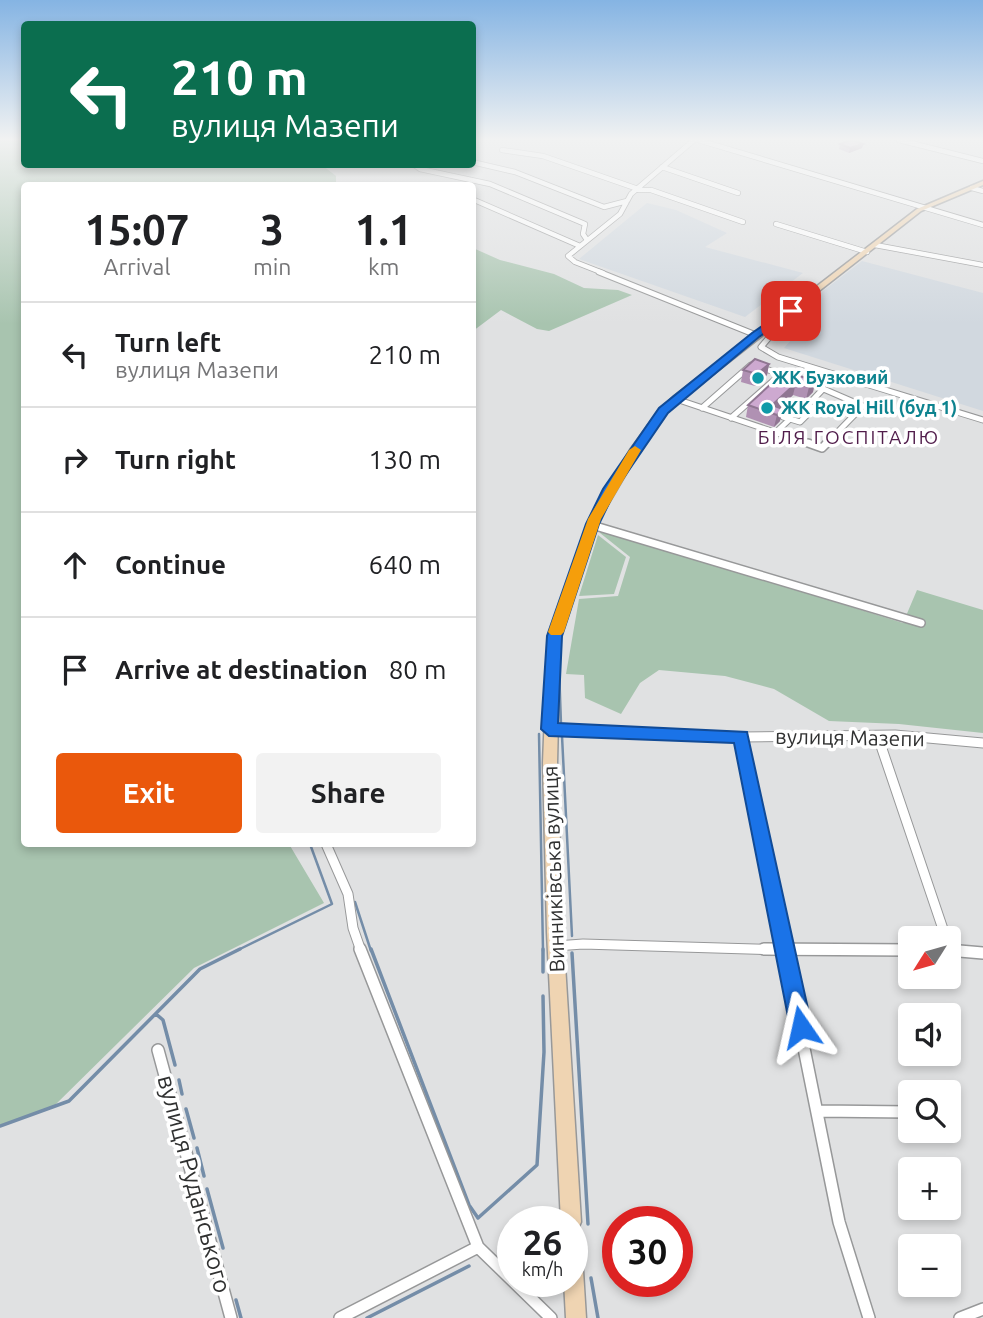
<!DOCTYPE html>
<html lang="en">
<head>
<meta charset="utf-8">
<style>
  :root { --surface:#fff; --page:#f2f2f2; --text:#202124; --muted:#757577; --line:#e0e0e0; --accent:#ea580c }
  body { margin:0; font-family:Ubuntu,sans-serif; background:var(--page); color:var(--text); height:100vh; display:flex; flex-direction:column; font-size:26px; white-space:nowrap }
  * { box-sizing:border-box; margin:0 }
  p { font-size:23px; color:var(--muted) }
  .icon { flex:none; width:38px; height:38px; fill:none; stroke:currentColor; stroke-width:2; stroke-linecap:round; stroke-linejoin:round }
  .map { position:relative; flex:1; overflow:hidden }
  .side { position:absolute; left:21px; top:182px; width:455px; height:665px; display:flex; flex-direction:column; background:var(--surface); border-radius:7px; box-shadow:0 4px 10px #0003 }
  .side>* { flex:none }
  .top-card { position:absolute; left:21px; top:21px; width:455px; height:147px; border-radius:7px; box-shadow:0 4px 10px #0003; background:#0b6e4f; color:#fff; overflow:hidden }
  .needle { width:46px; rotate:233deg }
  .controls { position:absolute; left:898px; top:926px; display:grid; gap:14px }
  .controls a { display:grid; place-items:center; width:63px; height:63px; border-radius:7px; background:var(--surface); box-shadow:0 4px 10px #0003; font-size:35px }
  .speed { position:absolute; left:497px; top:1206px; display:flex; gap:14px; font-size:35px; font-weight:700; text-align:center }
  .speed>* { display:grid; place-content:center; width:91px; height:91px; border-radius:50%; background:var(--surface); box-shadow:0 4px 10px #0003; line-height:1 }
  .speed small { font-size:18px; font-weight:400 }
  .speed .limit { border:10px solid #d22; background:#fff; color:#111 }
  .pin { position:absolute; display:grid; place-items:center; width:60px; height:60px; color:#fff; margin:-30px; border-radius:14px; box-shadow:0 4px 10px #0006 }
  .me { position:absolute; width:77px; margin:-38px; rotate:349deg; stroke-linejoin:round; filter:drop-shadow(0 0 5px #0008) }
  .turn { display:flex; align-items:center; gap:24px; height:147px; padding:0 35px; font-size:32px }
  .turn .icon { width:91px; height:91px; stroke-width:2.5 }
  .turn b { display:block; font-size:49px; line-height:60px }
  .eta { display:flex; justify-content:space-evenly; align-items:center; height:119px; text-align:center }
  .eta b { font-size:42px; font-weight:600; line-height:49px }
  .action { display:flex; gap:14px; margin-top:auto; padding:14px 35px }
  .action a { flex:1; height:80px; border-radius:7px; background:var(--accent); color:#fff; font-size:28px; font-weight:600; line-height:80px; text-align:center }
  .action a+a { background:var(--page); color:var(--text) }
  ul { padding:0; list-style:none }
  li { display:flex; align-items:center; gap:21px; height:105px; padding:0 35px; border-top:2px solid var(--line) }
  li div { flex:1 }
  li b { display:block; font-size:26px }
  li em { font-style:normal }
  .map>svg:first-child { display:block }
  .built { fill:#d1d8df }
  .green { fill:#a8c4af }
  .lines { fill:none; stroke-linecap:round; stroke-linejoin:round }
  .stream-far1 { stroke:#748da8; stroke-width:2.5 }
  .stream { stroke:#748da8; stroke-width:3.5 }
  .minor-far4-casing { stroke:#979899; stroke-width:6 }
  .minor-far3-casing { stroke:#979899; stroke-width:7 }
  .minor-far2-casing { stroke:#979899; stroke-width:10 }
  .minor-far1-casing { stroke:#979899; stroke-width:11 }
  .minor-casing { stroke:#979899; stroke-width:14 }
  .secondary-casing { stroke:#979899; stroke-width:3 }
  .minor-far4 { stroke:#fff; stroke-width:4.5 }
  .minor-far3 { stroke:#fff; stroke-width:5 }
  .minor-far2 { stroke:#fff; stroke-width:7 }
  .minor-far1 { stroke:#fff; stroke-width:9 }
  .minor { stroke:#fff; stroke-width:11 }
  .secondary { fill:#efd4b2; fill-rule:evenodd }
  .wall { fill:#b091b3 }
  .shaded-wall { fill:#907692 }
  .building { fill:#cda9d0; stroke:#907692; stroke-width:2 }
  .route { fill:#1a73e8; stroke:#114b97; stroke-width:2 }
  .slow { fill:#f59e0b }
  .culture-dot { fill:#0f9aa8; stroke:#fff; stroke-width:2.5 }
  .labels { text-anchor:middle; stroke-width:7; stroke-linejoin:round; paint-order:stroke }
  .far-culture-label { font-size:18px; font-weight:bold; fill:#0d838f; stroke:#fff; text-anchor:start }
  .far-neighbourhood-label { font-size:19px; letter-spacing:2px; fill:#511d4b; stroke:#fff }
  .street-label { font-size:21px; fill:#303131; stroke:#fff }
  .near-street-label { font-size:24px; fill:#303131; stroke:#fff }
</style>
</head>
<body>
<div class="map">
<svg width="983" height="1318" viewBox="0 0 983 1318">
  <rect width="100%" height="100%" fill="#e0e1e2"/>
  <path class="built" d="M647,203L676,210L727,233L705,247L803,273L745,317L579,259Z
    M862,261L983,293V411L784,348L793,338L780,324Z"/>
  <path class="green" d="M0,140H24V164L322,165L336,176V185L24,186V844H289L324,903L194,968L52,1108L0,1125Z
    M473,248L500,260L554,274L584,288L618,290L632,295L549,331L537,329L501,310L473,331Z
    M602,529L903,623L917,590L983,610V733L899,724L829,721L774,689L725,676L659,670L640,683L621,714L585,698L584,675L566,674L579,599L618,596L630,557L600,533Z
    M598,535L626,557L614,594L579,596Z"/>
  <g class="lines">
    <path class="stream-far1" d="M559,668L561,724
      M539,734L543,951
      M562,736L572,936
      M355,902L371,951
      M236,951L332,904L310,844"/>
    <path class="stream" d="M371,949L469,1205L478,1218L537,1165L544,1052L543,996
      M543,949V972
      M572,953L588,1224
      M156,1014L163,1020L175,1065
      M179,1080L182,1094
      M186,1109L194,1138
      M0,1126L69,1101L200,969L240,949
      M197,1148L204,1176
      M207,1189L223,1248
      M591,1278L598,1318
      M236,1300L241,1318
      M367,1318L469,1266"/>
    <g class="minor-far4-casing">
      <path id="minor-far4" d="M698,140L983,225
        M899,140L983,161
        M502,150L543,156L638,189
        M472,162L515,172L604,207L627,201
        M413,164L420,169L490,184L585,224L583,234L587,240
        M662,167L738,193
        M972,188L983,191
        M638,190H651L743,222
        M472,199L580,246
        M776,224L867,252
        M875,245L983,265
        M603,273L575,262L568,256L620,214L631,194L694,140"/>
    </g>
    <g class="minor-far3-casing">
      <path id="minor-far3" d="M599,272L756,335
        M770,325L772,334L761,347L778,357L983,420
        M805,381L863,406L825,445
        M676,399L813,445
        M702,408L751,365L789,376
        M731,418L781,374
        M790,419L800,422L814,408L807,406
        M775,433L790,419L783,417L797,403L807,406L823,389"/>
    </g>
    <g class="minor-far2-casing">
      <path id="minor-far2" d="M808,443L822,448L827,443
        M592,525L921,623"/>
    </g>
    <g class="minor-far1-casing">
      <path id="minor-far1" d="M549,729L741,737L895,735L983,743
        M741,737L784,951
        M878,737L946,938
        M326,844L348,894L353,928L361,951
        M556,946L583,944L785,950H910
        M948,950L961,951"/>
    </g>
    <g class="minor-casing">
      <path id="minor" d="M360,949L478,1247L513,1281
        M764,949L910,950
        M784,949L839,1222L869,1318
        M948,950L983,953
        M158,1050L231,1318
        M818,1111L910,1112
        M513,1281L551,1318
        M340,1318L478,1247
        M960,1318L983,1309"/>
    </g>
    <g class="secondary-casing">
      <path id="secondary" d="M983,181V185L921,211L679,401L666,413L640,450L600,518L560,637L557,763L563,932L581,1222L578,1229L572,1231V1222H561L547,932L543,763L548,637L590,518L630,450L660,409L673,397L917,209Z
        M572,1245L579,1248L582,1255L586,1318H566L564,1281H572Z"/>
    </g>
    <use href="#minor-far4" class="minor-far4"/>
    <use href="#minor-far3" class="minor-far3"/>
    <use href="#minor-far2" class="minor-far2"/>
    <use href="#minor-far1" class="minor-far1"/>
    <use href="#minor" class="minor"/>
    <use href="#secondary" class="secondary"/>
  </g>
  <path class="wall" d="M840,144H863L862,148L849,153L839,149Z
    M769,364L767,375L755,386L741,382L743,370Z
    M785,371L815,381L813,392L806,399L793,395L780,408V421L774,427L746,417L748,405Z"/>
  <path class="shaded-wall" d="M863,144L862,148L849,153L850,148Z
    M769,364L767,375L755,386L757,374Z
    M815,381L813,392L806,399L809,387Z
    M796,383L793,395L774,414L772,405Z
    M783,409L780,421L774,427L777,415Z"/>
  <path class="building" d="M851,140L863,144L850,148L840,144Z
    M755,359L769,364L757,374L743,370Z
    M785,371L815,381L809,387L796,383L772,405L783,409L777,415L748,405Z"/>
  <linearGradient id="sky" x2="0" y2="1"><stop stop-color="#85b4e3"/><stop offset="0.43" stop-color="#f1f2f2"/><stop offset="1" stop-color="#f1f2f2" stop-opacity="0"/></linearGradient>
  <rect width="983" height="324" fill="url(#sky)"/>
  <path class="route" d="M787,309L796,311L759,337L668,413L616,489L599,524L562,636L558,723L747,732L812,1027L808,1034L801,1037L793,1034L790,1027L734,743L549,736L541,729L547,636L586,524L603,489L659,408L752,333Z"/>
  <path class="slow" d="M635,446L641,450L601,519L564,632L561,635H551L548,632L588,519L629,450Z"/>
  <g class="culture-dot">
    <circle cx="758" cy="378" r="7"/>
    <circle cx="767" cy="408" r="7"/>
  </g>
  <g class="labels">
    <g class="far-culture-label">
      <text x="772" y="384">ЖК Бузковий</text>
      <text x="781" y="414">ЖК Royal Hill (буд 1)</text>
    </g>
    <g class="far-neighbourhood-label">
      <text x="849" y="444">БІЛЯ ГОСПІТАЛЮ</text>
    </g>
    <g class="street-label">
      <text transform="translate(850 738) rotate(1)" y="7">вулиця Мазепи</text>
      <text transform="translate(554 869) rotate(-92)" y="7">Винниківська вулиця</text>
    </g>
    <g class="near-street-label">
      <text transform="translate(194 1184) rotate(75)" y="8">вулиця Руданського</text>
    </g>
  </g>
</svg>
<div class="controls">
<a><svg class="needle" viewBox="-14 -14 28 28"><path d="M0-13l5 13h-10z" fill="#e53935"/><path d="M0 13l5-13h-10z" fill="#757577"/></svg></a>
<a><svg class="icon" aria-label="sound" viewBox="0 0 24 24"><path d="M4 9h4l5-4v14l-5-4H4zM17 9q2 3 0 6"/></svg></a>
<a><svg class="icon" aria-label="search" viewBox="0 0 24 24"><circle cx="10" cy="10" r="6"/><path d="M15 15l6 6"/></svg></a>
<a>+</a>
<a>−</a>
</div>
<div class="speed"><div>26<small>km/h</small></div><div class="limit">30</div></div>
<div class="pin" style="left:791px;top:311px;background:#d93025"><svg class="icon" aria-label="arrive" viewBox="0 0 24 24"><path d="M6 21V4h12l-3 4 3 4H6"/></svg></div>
<svg class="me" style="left:801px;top:1027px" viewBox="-20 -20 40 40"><path d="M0-17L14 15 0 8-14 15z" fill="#1a73e8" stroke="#fff" stroke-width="4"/></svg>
<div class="top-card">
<div class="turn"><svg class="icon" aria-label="left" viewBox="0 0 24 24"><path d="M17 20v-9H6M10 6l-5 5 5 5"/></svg><div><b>210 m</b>вулиця Мазепи</div></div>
</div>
<section class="side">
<div class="eta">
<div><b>15:07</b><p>Arrival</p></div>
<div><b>3</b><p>min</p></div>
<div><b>1.1</b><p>km</p></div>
</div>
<ul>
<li><svg class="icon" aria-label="left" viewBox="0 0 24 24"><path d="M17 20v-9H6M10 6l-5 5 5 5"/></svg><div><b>Turn left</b><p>вулиця Мазепи</p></div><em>210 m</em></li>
<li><svg class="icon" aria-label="right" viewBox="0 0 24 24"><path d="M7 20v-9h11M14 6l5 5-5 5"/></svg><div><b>Turn right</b></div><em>130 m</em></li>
<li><svg class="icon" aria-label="ahead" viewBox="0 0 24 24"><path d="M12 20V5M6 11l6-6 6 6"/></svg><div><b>Continue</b></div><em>640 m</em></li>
<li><svg class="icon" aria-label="arrive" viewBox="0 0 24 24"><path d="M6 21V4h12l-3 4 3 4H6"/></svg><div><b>Arrive at destination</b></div><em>80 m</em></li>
</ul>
<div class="action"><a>Exit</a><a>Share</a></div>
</section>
</div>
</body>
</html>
